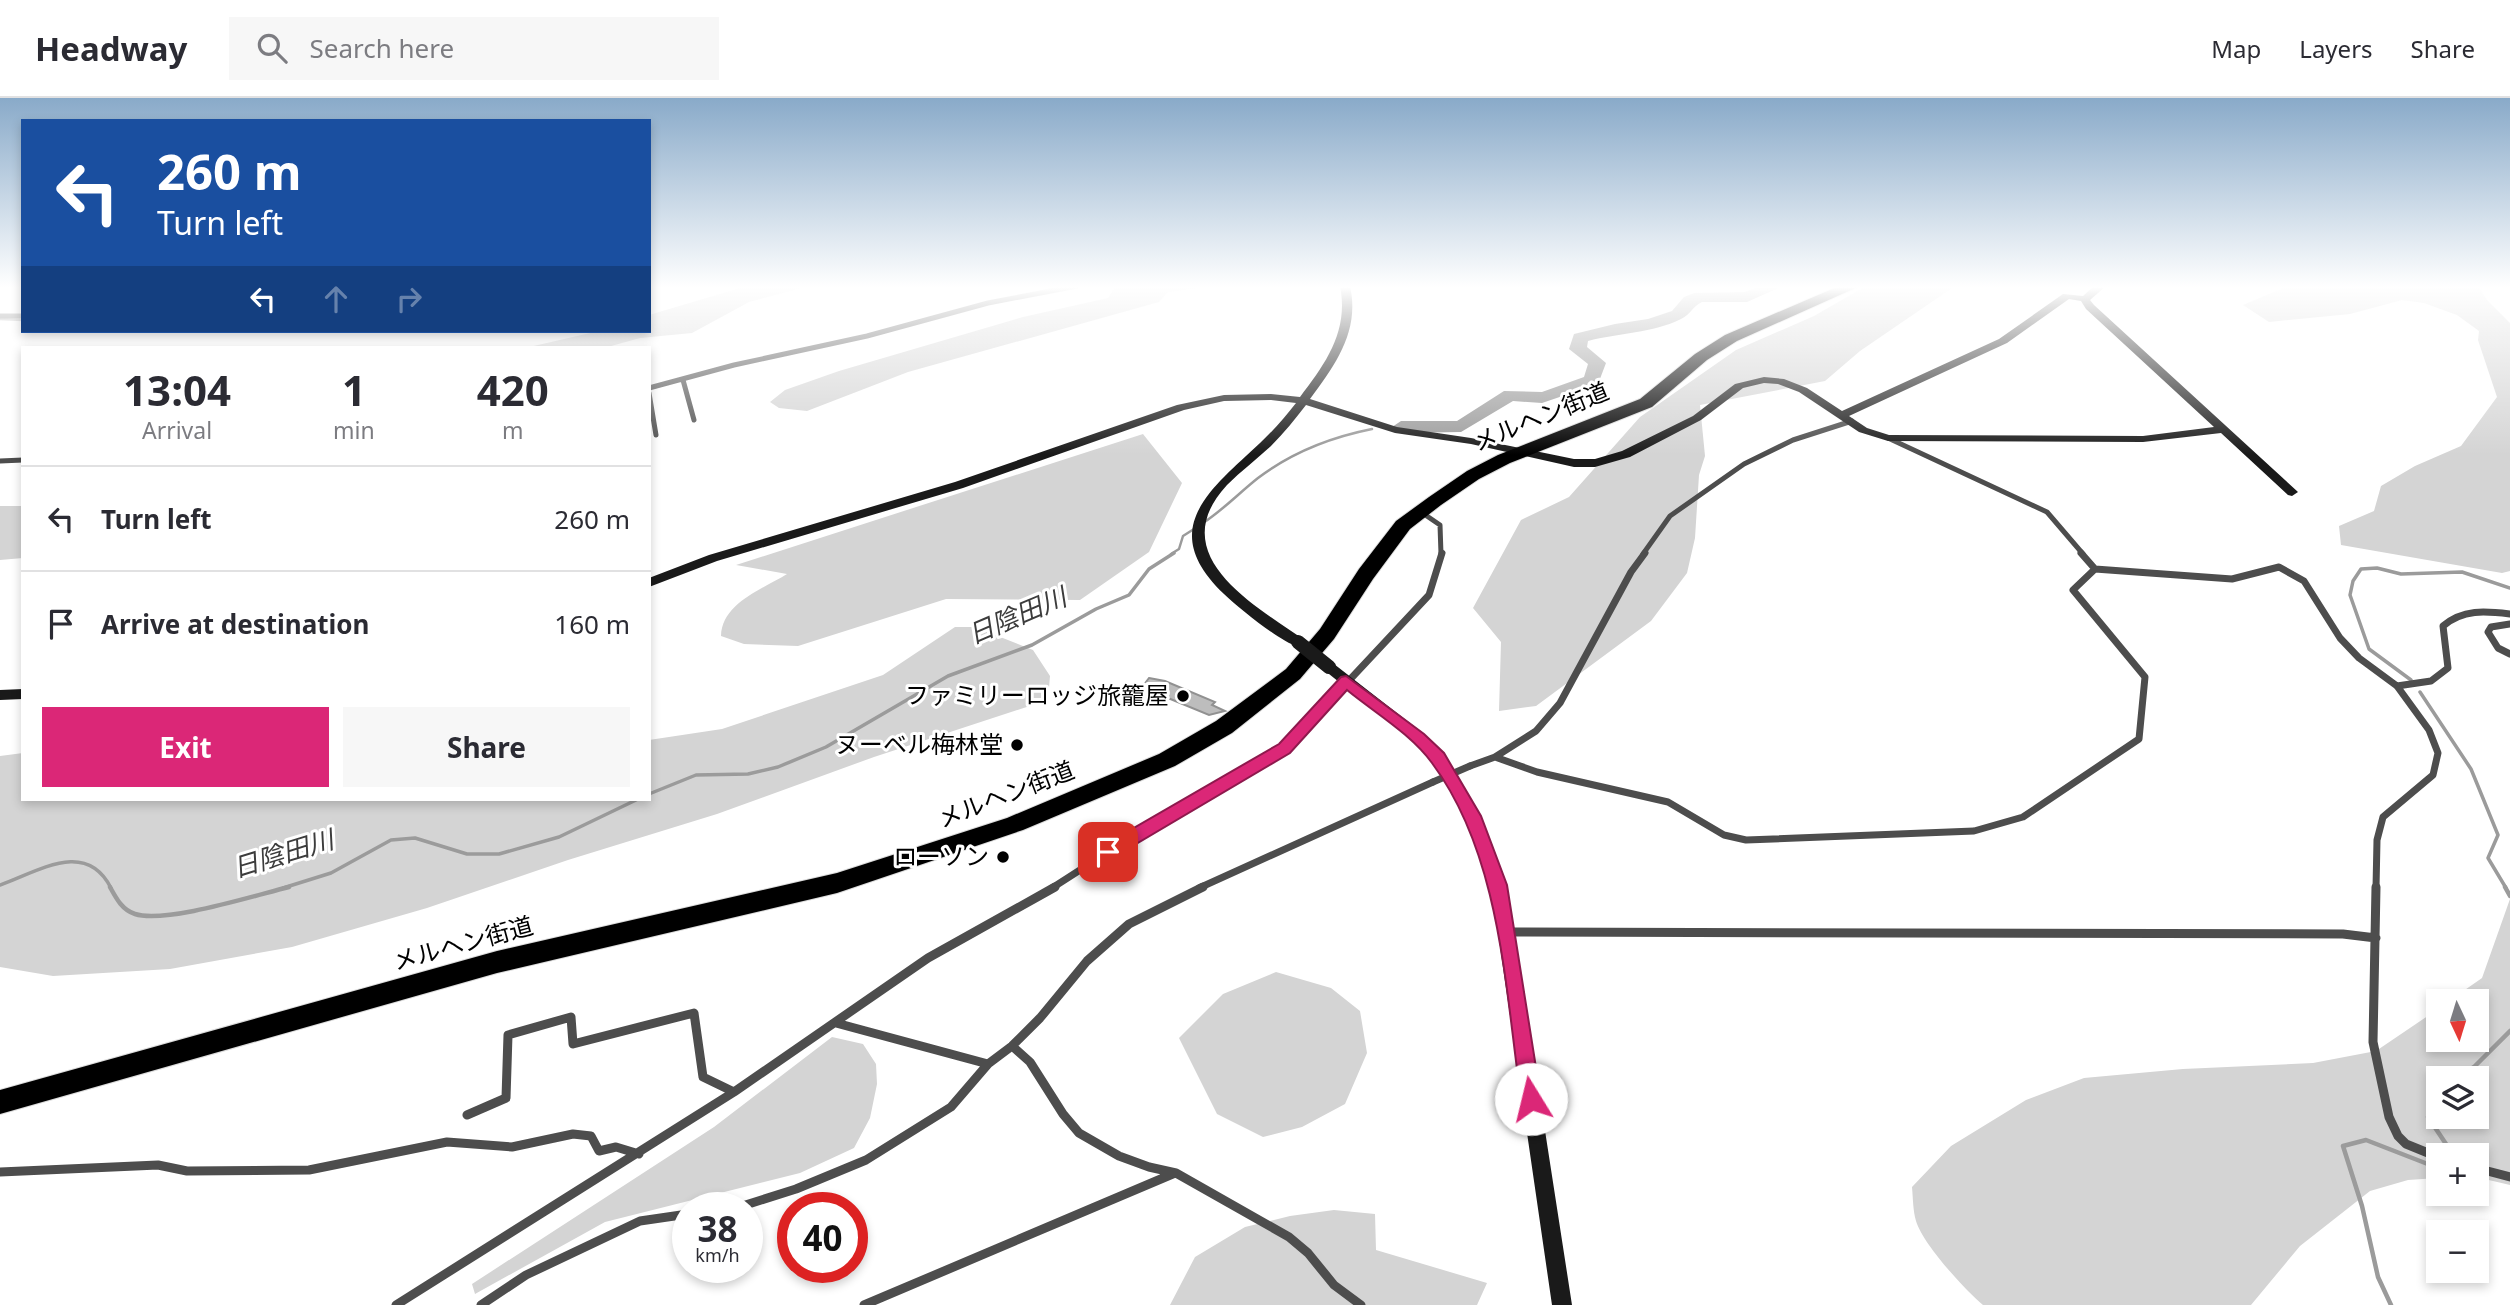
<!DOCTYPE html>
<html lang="en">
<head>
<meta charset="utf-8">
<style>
  :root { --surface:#fff; --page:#f7f7f7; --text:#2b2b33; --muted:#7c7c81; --line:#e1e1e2; --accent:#db2777 }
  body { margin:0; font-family:"Noto Sans","Noto Sans JP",sans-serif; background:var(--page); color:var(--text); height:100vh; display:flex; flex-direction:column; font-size:26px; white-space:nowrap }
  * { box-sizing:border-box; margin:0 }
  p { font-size:23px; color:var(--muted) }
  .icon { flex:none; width:38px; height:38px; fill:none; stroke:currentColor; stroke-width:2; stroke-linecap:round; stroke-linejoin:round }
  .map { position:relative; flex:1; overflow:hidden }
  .details { position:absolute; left:21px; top:248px; width:630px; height:455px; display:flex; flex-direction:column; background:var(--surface); border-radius:0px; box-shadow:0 4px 10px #0003 }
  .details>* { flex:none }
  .banner { position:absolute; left:21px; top:21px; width:630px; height:214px; border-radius:0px; box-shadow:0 4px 10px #0003; background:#1a4fa0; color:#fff; overflow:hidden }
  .needle { width:46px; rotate:176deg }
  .fabs { position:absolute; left:2426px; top:891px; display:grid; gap:14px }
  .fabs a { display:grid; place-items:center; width:63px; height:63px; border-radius:0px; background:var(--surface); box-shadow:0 4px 10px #0003; font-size:35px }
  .speed { position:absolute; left:672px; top:1094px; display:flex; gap:14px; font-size:35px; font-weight:700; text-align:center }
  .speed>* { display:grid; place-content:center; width:91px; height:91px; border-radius:50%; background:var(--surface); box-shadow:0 4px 10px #0003; line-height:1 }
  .speed small { font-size:18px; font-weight:400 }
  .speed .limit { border:10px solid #d22; background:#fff; color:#111 }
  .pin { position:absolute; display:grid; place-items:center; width:60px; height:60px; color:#fff; margin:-30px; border-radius:14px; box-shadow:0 4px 10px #0006 }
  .me { position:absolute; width:77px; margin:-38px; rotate:351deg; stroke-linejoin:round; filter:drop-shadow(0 0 5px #0008) }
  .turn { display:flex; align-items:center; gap:24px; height:147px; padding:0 21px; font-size:32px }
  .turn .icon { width:91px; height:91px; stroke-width:2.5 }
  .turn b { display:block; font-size:49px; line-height:60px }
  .lanes { display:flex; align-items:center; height:66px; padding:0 21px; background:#0003; justify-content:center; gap:35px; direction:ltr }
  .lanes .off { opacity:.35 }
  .eta { display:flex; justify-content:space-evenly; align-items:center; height:119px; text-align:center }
  .eta b { font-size:42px; font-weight:700; line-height:49px }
  .button { display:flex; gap:14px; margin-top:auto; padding:14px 21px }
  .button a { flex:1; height:80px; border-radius:0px; background:var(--accent); color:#fff; font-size:28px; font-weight:700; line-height:80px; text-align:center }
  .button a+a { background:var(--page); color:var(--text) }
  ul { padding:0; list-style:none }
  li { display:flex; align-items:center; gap:21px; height:105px; padding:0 21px; border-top:2px solid var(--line) }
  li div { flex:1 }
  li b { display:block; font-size:26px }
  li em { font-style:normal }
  header { display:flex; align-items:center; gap:42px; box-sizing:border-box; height:98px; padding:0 35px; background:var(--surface); border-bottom:2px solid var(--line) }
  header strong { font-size:33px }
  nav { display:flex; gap:38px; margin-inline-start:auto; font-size:24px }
  .search { width:490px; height:63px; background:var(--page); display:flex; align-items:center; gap:18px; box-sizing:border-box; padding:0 24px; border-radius:0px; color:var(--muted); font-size:26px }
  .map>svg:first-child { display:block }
  .green { fill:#d4d4d4; fill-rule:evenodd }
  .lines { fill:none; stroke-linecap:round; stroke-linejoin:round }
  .stream-far2 { stroke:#9b9b9b; stroke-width:2.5 }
  .stream-far1 { stroke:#9b9b9b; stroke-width:3.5 }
  .stream { stroke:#9b9b9b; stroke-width:4.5 }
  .river { fill:#9b9b9b; fill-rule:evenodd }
  .building { fill:#bdbdbd; stroke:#919191; stroke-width:2 }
  .highway-casing { stroke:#dbdbdb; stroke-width:2 }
  .street-far2 { stroke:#4d4d4d; stroke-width:5 }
  .street-far1 { stroke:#4d4d4d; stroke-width:7 }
  .street { stroke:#4d4d4d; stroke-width:9 }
  .secondary { fill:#1a1a1a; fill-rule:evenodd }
  .highway { fill:#000; fill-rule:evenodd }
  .street-bridge { stroke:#4d4d4d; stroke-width:7 }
  .secondary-bridge { stroke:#1a1a1a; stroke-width:14 }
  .route { fill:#db2777; stroke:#8e194d; stroke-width:2 }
  .poi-dot { fill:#000; stroke:#fff; stroke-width:2.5 }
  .labels { text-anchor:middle; stroke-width:6; stroke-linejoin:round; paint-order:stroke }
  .street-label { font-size:24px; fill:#000; stroke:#fff }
  .poi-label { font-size:24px; fill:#000; stroke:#fff; text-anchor:end }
  .water-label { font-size:26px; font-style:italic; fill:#3c3c3c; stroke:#fff }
</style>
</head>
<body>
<header>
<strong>Headway</strong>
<div class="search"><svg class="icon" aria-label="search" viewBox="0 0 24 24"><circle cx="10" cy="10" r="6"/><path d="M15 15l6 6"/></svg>Search here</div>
<nav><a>Map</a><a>Layers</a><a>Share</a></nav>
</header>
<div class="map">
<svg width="2510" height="1207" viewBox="0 0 2510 1207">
  <rect width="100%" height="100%" fill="#fff"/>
  <path class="green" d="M747,188H809L749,204L692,235L640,240L604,250H525L599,233H649V217Z
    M1116,188H1214L1168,194L1159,204L908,274L807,313L779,310L770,304L785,292L839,273L1023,219L1108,200Z
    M1866,188H1955L1860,253L1825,283L1700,307L1705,358L1699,377L1695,440L1687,475L1651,523L1536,608L1499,613L1501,544L1473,510L1521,422L1569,399L1640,319L1736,252L1814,218Z
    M2288,188H2478L2487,202L2510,225V473L2502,475L2341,447L2339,428L2374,413L2381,388L2415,368L2461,348L2497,299L2478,242L2479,233L2457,217L2424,205L2402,202L2350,216L2269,224L2243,207Z
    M1143,336L1182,385L1149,454L1080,502L946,501L798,548L744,546L721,538C722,505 763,491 787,476L736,467Z
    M0,408H23V460L0,462Z
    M955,529H975L1033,552L1050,578L1048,602L874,659L717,716L568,762L427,810L292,849L170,871L53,878L0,869V658L23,655V702H649V642L722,631L883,577Z
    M2510,801V1087L2476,1079V1057H2438V1080L2408,1082L2370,1093L2300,1148L2251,1207H1983C1964,1191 1923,1146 1916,1123C1913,1113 1913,1100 1912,1089L1951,1048L2026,1002L2084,980L2183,971L2313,965L2376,953L2438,911V942H2476V903H2449L2482,880ZM2438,980H2476V1018H2438Z
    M1276,874L1331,890L1360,913L1367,955L1345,1006L1302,1029L1263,1039L1217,1016L1179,940L1223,896Z
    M832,939L863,946L876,966L877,986L870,1020L854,1050L800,1075L605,1124L475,1196L472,1186L714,1029Z
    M1334,1112L1375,1116L1376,1152L1487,1185L1477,1207H1170L1195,1159L1245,1129L1290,1118Z"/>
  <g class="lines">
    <path class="stream-far2" d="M0,221L23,222
      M1203,425C1223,412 1239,395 1258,380C1291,355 1332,339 1372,331
      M1171,456L1179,451L1183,438L1194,431"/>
    <path class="stream-far1" d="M2411,582L2369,551L2350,497L2353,483L2361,471L2377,470L2401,476L2462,474L2510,490
      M2420,594L2471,671L2498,737L2488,760L2506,790
      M649,696L696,677L748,676L778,669L826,649L948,578L1032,547L1096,511L1129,497L1149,471L1174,455
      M0,787C39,773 86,741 111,790
      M283,790L331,775L391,742L415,740L467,756H499L559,739L636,702"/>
    <path class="stream" d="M110,789C116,800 122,812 135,816C165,826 256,797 289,789
      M2505,789L2510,798
      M2457,980L2474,969L2510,933
      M2438,999L2428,1019L2450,1052
      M2391,1207L2378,1179L2362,1108L2343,1048L2366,1042L2438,1070"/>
    <path class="river" d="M1760,188H1783L1747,204H1702C1693,208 1690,217 1681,221C1653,235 1618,235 1588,243L1587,249L1606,265L1598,286L1542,305L1513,303L1461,334L1401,335L1392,329L1401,323H1457L1504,293L1542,294L1584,279L1588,266L1569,251L1574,236L1615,226L1648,221L1672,213L1684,199L1694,195L1745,194Z"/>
  </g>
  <path class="building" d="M1149,580L1165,583L1215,604L1212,607L1225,613L1209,617L1151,593L1143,588Z"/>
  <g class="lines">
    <g class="highway-casing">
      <path id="highway" d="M1839,188H1860L1737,243L1707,262L1652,309L1510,365L1479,381L1441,407L1410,431L1373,481L1334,541L1300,581L1232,635L1175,668L1023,732L837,795L497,875L0,1016V992L497,853L837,775L1007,720L1159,656L1216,623L1286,571L1320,531L1359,471L1396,423L1429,399L1467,373L1498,357L1640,301L1695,256L1725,237Z"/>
    </g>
    <path class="street-far2" d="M0,218H23
      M683,282L694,322
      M649,290L734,267L867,238L988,205L1077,188
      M649,295L656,337
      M1888,340L2047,414L2083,456
      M0,363L23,362
      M1421,414L1440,427L1441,456
      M1643,456L1670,418L1744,366L1793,342L1852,323"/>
    <path class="street-far1" d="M2081,455L2095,471L2232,481L2279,469L2304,483L2340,540L2359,560L2397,588L2429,632L2438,655L2433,677L2383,719L2377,742L2376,790
      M2510,526L2491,529L2488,534L2498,550L2510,556
      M2397,588L2431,583L2448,570L2443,528C2463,511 2485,513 2510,516
      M1495,659L1537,674L1668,704L1724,737L1746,742L1974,733L2023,719L2139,641L2145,579L2073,492L2095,471
      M1470,668L1495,659L1536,633L1560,605L1631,474L1645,455
      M1052,790L1108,754L1285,651L1429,497L1442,455
      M1199,790L1433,684"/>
    <path class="street" d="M2376,789L2373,944L2389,1019L2398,1038L2406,1046L2438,1059
      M1506,834L2343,836L2376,840
      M836,925L988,966
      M1012,948L1030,964L1063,1016L1079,1035L1119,1058L1149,1069L1176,1075L1289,1139L1308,1155L1334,1187L1361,1207
      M467,1017L506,1000L508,937L571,919L573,946L694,915L703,979L734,994
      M2476,1070L2510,1079
      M0,1074L158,1067L187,1073L309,1072L447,1044L512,1049L573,1036L591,1038L599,1053L616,1049L639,1056
      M736,1110L796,1091L866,1062L951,1009L988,966L1012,948L1040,920L1087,863L1129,826L1203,789
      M396,1207L734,994L928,860L1055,789
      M481,1207L526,1177L640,1123L688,1116
      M864,1207L1175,1075"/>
    <path class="secondary" d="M1340,188H1350C1360,233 1336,266 1310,301L1397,329L1471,340L1574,361H1595L1622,353L1693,318L1735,286L1764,279L1784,281L1807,290L1842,313L1999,241L2063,196L2083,198L2094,188H2106L2090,202L2094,207L2298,394L2292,398L2288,397L2221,335L2143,344L1888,343L1859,334L1799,294L1778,286L1764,285L1743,290L1701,322L1630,359L1595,369H1574L1471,346L1395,335L1306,307C1295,321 1284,335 1271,348C1257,361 1241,373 1227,387C1163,456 1252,506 1303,541L1305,544L1303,547L1298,549C1278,542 1240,511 1224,496C1156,431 1210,392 1260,345C1273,333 1285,319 1296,305L1271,302L1224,303L1184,312L963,390L717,463L649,489V480L709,457L955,384L1177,307L1224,297L1271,296L1300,299C1326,265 1349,233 1340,188ZM2069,201L2081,203L2086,211L2214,329L2143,338L1889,337L1867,330L1849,318L2007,245Z
      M1329,564L1334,566L1424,636L1443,656L1481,718L1507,787L1572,1207H1552L1491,787L1466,719L1433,664L1414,644L1324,572L1322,569Z
      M23,591V601L0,602V592Z"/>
    <use href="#highway" class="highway"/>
    <path class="street-bridge" d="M1433,684L1470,668"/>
    <path class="secondary-bridge" d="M1298,544L1329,569"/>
  </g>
  <linearGradient id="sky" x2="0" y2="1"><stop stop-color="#89aac9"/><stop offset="0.53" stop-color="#fff"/><stop offset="1" stop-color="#fff" stop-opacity="0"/></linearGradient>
  <rect width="2510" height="357" fill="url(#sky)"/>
  <path class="route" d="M1346,578L1424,636L1444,655L1481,718L1507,787L1541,1001L1538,1008L1531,1010L1524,1008L1521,1001C1505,890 1501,758 1432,665C1411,636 1375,615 1347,592L1290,655L1114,759H1101L1099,754L1101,749L1279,646L1341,579Z"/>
  <g class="poi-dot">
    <circle cx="1183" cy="598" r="7"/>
    <circle cx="1017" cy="647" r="7"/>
    <circle cx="1003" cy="759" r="7"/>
  </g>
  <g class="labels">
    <g class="street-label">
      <text transform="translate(1541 319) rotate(-22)" y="8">メルヘン街道</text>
      <text transform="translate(1006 697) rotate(-21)" y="8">メルヘン街道</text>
      <text transform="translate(463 846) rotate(-15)" y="8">メルヘン街道</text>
    </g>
    <g class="poi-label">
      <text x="1169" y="606">ファミリーロッジ旅籠屋</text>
      <text x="1003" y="655">ヌーベル梅林堂</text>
      <text x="989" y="767">ローソン</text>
    </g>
    <g class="water-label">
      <text transform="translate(1017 518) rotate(-23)" y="9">日陰田川</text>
      <text transform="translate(283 756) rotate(-17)" y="9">日陰田川</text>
    </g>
  </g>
</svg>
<div class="fabs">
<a><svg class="needle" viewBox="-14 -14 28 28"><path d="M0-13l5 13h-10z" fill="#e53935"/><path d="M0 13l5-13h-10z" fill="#7c7c81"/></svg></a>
<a><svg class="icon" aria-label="layers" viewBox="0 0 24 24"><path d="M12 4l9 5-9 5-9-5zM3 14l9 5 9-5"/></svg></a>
<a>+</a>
<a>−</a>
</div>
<div class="speed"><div>38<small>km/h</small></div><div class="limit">40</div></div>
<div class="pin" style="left:1108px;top:754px;background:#d93025"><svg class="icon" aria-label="arrive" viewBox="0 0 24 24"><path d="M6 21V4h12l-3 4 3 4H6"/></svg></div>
<svg class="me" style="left:1531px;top:1001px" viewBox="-20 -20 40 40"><circle r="19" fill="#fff"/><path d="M0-13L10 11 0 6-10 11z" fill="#db2777"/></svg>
<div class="banner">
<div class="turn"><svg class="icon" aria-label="left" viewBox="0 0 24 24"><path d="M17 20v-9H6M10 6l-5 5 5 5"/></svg><div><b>260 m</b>Turn left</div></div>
<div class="lanes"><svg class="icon" aria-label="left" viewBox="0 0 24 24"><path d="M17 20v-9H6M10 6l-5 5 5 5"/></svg><svg class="icon off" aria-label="ahead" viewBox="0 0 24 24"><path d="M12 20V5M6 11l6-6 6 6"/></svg><svg class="icon off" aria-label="right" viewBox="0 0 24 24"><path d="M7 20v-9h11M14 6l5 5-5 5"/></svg></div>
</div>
<section class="details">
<div class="eta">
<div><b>13:04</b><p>Arrival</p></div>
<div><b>1</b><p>min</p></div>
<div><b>420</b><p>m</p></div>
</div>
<ul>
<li><svg class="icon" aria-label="left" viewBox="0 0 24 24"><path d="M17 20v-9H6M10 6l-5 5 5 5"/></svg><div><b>Turn left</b></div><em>260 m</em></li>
<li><svg class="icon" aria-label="arrive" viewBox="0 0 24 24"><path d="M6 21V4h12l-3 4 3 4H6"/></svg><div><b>Arrive at destination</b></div><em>160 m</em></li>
</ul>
<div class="button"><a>Exit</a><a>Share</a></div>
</section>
</div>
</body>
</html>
